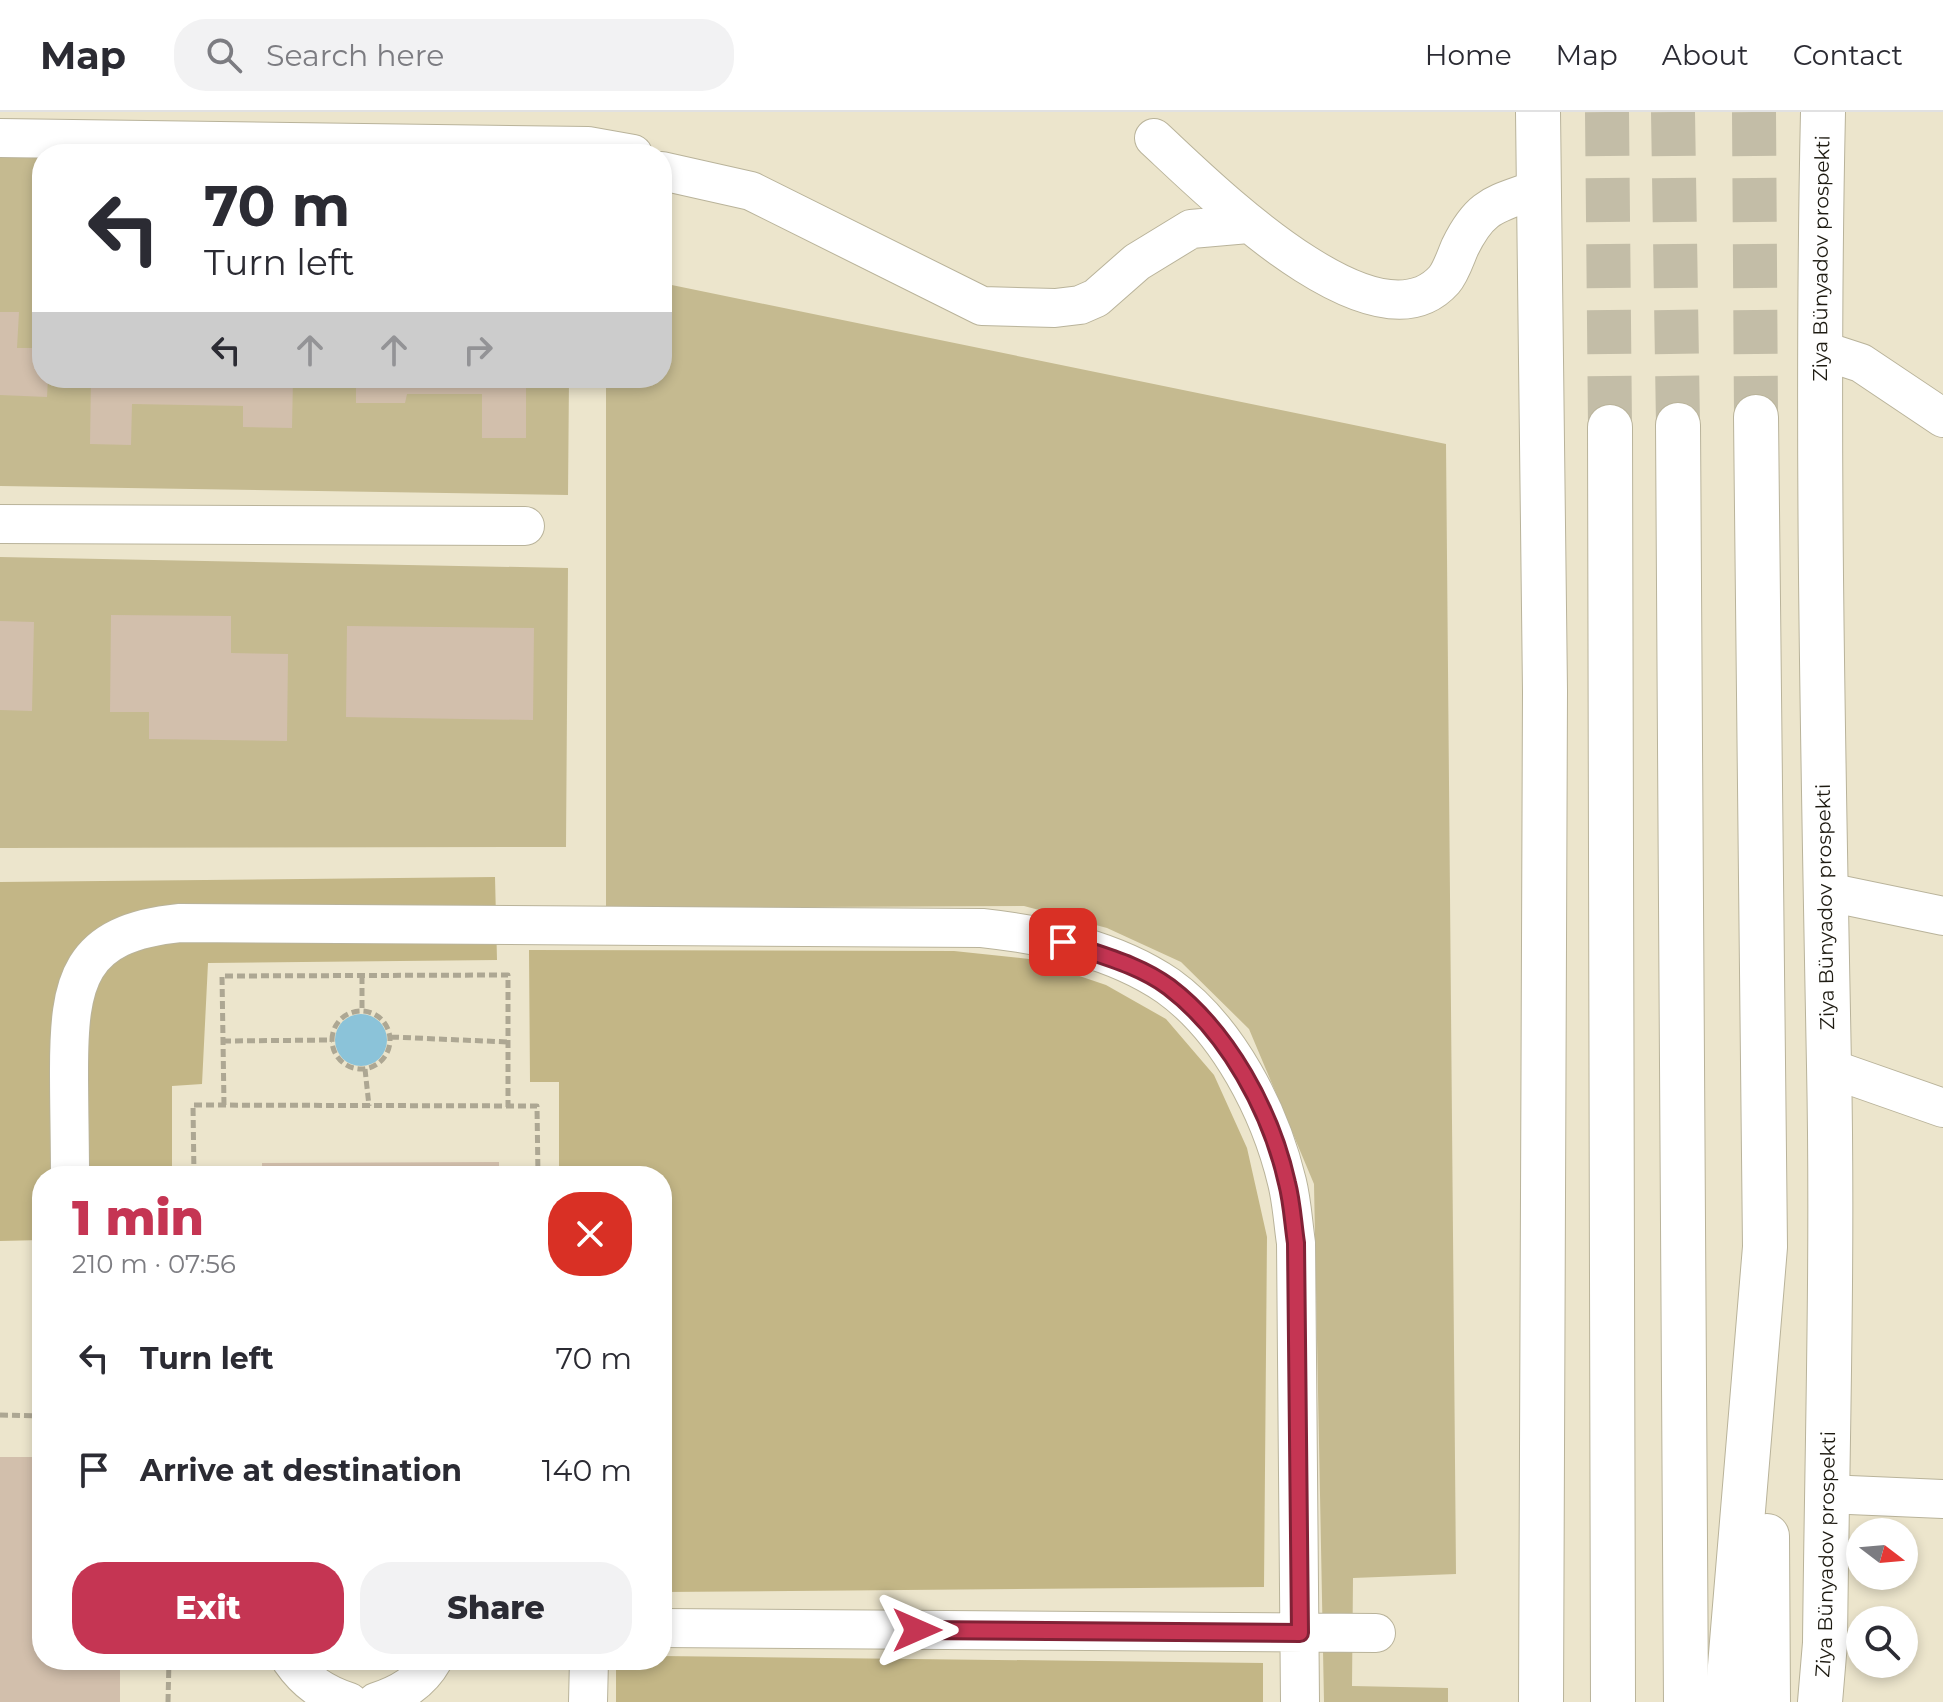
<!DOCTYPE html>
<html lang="en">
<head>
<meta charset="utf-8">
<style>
  :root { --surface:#fff; --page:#f2f2f3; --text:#2b2b33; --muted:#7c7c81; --line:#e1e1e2; --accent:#c53553 }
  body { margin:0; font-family:Montserrat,sans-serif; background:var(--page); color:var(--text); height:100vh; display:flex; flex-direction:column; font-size:30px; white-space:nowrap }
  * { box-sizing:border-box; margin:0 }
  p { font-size:26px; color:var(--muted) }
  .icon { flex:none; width:44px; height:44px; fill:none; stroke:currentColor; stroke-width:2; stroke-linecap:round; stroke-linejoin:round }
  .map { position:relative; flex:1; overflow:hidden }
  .side { position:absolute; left:32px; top:1054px; width:640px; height:504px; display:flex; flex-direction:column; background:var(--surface); border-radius:32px; box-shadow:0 4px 12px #0003 }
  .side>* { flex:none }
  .top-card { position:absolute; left:32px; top:32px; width:640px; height:244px; border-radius:32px; box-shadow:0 4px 12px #0003; background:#fff; color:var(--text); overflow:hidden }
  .needle { width:52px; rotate:106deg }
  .tools { position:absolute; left:1846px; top:1406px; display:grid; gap:16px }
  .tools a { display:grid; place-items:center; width:72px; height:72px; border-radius:50%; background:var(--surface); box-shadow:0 4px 12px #0003; font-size:40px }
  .pin { position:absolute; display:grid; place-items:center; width:68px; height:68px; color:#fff; margin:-34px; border-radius:16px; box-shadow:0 4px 12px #0006 }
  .me { position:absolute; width:88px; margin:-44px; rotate:90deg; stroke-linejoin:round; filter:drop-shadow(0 0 6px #0008) }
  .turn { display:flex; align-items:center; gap:28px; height:168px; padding:0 40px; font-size:36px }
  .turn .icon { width:104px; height:104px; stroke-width:2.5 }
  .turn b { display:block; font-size:56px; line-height:68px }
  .lanes { display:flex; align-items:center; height:76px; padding:0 40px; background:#0003; justify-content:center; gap:40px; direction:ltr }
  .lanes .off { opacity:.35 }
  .round { display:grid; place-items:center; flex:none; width:84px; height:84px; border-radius:32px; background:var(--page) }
  .overview { display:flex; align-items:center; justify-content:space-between; height:136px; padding:0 40px }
  h1 { font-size:48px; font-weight:800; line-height:60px; color:var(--accent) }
  .primary-button { display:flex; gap:16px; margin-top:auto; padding:16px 40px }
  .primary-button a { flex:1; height:92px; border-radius:32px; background:var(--accent); color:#fff; font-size:32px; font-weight:800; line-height:92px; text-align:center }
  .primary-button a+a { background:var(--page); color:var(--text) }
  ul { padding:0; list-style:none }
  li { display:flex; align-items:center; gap:24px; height:112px; padding:0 40px }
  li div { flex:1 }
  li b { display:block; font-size:30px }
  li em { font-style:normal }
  header { display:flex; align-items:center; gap:48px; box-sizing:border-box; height:112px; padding:0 40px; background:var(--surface); border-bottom:2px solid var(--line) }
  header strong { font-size:38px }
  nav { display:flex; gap:44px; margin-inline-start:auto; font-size:28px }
  .search { width:560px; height:72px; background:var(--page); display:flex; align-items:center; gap:20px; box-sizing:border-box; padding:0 28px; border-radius:32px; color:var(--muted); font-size:30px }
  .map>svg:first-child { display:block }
  .green { fill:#c5ba90 }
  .forest { fill:#c3b686 }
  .water { fill:#8bc3d9 }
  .building { fill:#d2bfac }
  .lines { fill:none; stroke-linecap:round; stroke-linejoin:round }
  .major-tunnel { stroke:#c3bda7; stroke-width:44; stroke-dasharray:44 22; stroke-linecap:butt }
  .minor-casing { stroke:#b9b39a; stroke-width:40 }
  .major-casing { stroke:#b9b39a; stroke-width:46 }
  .path { stroke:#ada793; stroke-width:5; stroke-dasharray:8 4; stroke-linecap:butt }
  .minor { stroke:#fff; stroke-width:38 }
  .major { stroke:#fff; stroke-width:44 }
  .route-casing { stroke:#802236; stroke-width:20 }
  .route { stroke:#c53553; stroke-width:14 }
  .labels { text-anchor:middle; stroke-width:6; stroke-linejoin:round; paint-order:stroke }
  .street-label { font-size:20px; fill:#1e1b12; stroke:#fff }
</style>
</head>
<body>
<header>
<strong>Map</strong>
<div class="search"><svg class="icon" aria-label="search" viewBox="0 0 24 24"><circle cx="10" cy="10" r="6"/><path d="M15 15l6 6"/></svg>Search here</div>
<nav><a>Home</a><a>Map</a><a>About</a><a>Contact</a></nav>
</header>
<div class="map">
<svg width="1943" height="1590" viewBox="0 0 1943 1590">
  <rect width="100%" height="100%" fill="#ece5cc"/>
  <path class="green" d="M0,45L42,46V266H569L568,383L0,374Z
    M662,171L1446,332L1456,1462L1353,1466L1352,1574L1448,1576V1590H1324L1314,1072L1249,917L1181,850L1107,816L1024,794L606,796V266H662Z
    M0,445L568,456L566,735L0,736Z"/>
  <path class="forest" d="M495,765L497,848L208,851L202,972L172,974V1064H42V1128L0,1129V770Z
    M529,838L954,839L1029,847L1106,873L1166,907L1214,963L1247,1036L1267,1125L1264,1475L662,1480V1064H559V970H530Z
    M662,1544L1263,1551V1590H616V1548H662Z"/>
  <path class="water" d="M335 928a26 26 0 1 1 52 0a26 26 0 1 1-52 0Z"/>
  <path class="building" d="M0,200H19L17,236H42V266H48L47,285L0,283Z
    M91,266H293L292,316L243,315V294L132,292L131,333L90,332Z
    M356,266H526V326H482V282H407L405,291H356Z
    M111,503L231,504V541L288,542L287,629L149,627V600H110Z
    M0,509L34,510L32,599L0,598Z
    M347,514L534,516L533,608L346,605Z
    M499,1050V1064H262V1051Z
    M0,1345H42V1548H120V1590H0Z"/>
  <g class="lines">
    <path class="major-tunnel" d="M1607,0L1610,315
      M1673,0L1678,313
      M1754,0L1756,305"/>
    <g class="minor-casing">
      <path id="minor" d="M0,26L588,34L633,42
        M1154,26C1204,72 1375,245 1444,168C1451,160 1456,144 1460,135C1482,90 1497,93 1540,76
        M662,59L751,79L982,194L1055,196L1080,193L1096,186L1137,150L1191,117L1248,112
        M1818,237L1861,251L1943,306
        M0,412L525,414
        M1823,779L1943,804
        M1829,956L1943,996
        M70,1064C70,1029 69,994 69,959C69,869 78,821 180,811L982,816C1045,823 1114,837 1168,874C1228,917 1270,999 1287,1070C1292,1090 1293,1111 1296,1131L1300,1590
        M1826,1382L1943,1387
        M662,1516L1376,1521
        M291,1548C307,1571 323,1581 349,1590
        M376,1590C400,1582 420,1571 433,1548
        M588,1590L589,1548"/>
    </g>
    <g class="major-casing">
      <g id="major">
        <path d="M1538,0L1545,579L1541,1590"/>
        <path d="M1678,313L1686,1590"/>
        <path d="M1610,315L1613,1590"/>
        <path d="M1767,1424L1768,1590"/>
        <path d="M1727,1590L1765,1135L1756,305"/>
        <path id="s1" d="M1820,1590L1825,1531C1827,1339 1833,1146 1829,954C1823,636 1816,318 1823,0"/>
      </g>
    </g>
    <path class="path" d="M362,864V899
      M332 928a29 29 0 1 1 58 0a29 29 0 1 1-58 0Z
      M391,925L508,930
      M223,929L332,928
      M365,957L369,994
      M224,993L222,864L508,863V995
      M194,1064L193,993L537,994L538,1064
      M0,1303L42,1304
      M168,1590L169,1548"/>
    <use href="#minor" class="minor"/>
    <use href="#major" class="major"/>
  </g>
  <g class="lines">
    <g class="route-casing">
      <path id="route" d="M917,1518L1300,1521L1296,1131C1293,1111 1292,1090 1287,1071C1271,999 1228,920 1169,875C1138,852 1099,843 1063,830"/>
    </g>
    <use href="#route" class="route"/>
  </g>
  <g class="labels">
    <g class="street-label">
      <text dy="7" stroke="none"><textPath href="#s1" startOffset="1444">Ziya Bünyadov prospekti</textPath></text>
      <text transform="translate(1825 795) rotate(-91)" y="7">Ziya Bünyadov prospekti</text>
      <text dy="7" stroke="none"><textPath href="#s1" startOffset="148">Ziya Bünyadov prospekti</textPath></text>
    </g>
  </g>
</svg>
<div class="tools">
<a><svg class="needle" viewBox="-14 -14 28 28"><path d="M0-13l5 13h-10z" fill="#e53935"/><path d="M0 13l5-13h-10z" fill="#7c7c81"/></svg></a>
<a><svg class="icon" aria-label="search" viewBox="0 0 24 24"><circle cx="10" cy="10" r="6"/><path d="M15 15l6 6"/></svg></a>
</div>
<div class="pin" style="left:1063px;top:830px;background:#d93025"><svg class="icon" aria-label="arrive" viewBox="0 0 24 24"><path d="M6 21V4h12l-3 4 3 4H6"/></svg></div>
<svg class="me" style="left:917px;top:1518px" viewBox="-20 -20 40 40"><path d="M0-17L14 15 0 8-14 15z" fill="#c53553" stroke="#fff" stroke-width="4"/></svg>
<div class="top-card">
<div class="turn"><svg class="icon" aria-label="left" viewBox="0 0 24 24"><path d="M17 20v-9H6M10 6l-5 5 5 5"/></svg><div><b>70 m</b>Turn left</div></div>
<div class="lanes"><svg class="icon" aria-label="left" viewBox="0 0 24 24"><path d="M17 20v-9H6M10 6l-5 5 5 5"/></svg><svg class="icon off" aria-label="ahead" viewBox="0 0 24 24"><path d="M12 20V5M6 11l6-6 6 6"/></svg><svg class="icon off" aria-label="ahead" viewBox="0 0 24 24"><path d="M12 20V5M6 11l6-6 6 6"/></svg><svg class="icon off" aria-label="right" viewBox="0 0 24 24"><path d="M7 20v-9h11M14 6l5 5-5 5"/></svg></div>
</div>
<section class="side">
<div class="overview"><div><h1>1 min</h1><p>210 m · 07:56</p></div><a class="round" style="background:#d93025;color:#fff"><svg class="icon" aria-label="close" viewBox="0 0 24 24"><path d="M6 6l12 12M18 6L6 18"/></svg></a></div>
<ul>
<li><svg class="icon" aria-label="left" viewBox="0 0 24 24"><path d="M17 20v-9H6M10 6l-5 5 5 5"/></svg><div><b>Turn left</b></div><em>70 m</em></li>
<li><svg class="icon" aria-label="arrive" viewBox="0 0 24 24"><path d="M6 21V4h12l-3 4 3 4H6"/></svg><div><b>Arrive at destination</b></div><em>140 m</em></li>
</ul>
<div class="primary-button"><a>Exit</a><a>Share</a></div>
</section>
</div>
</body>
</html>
